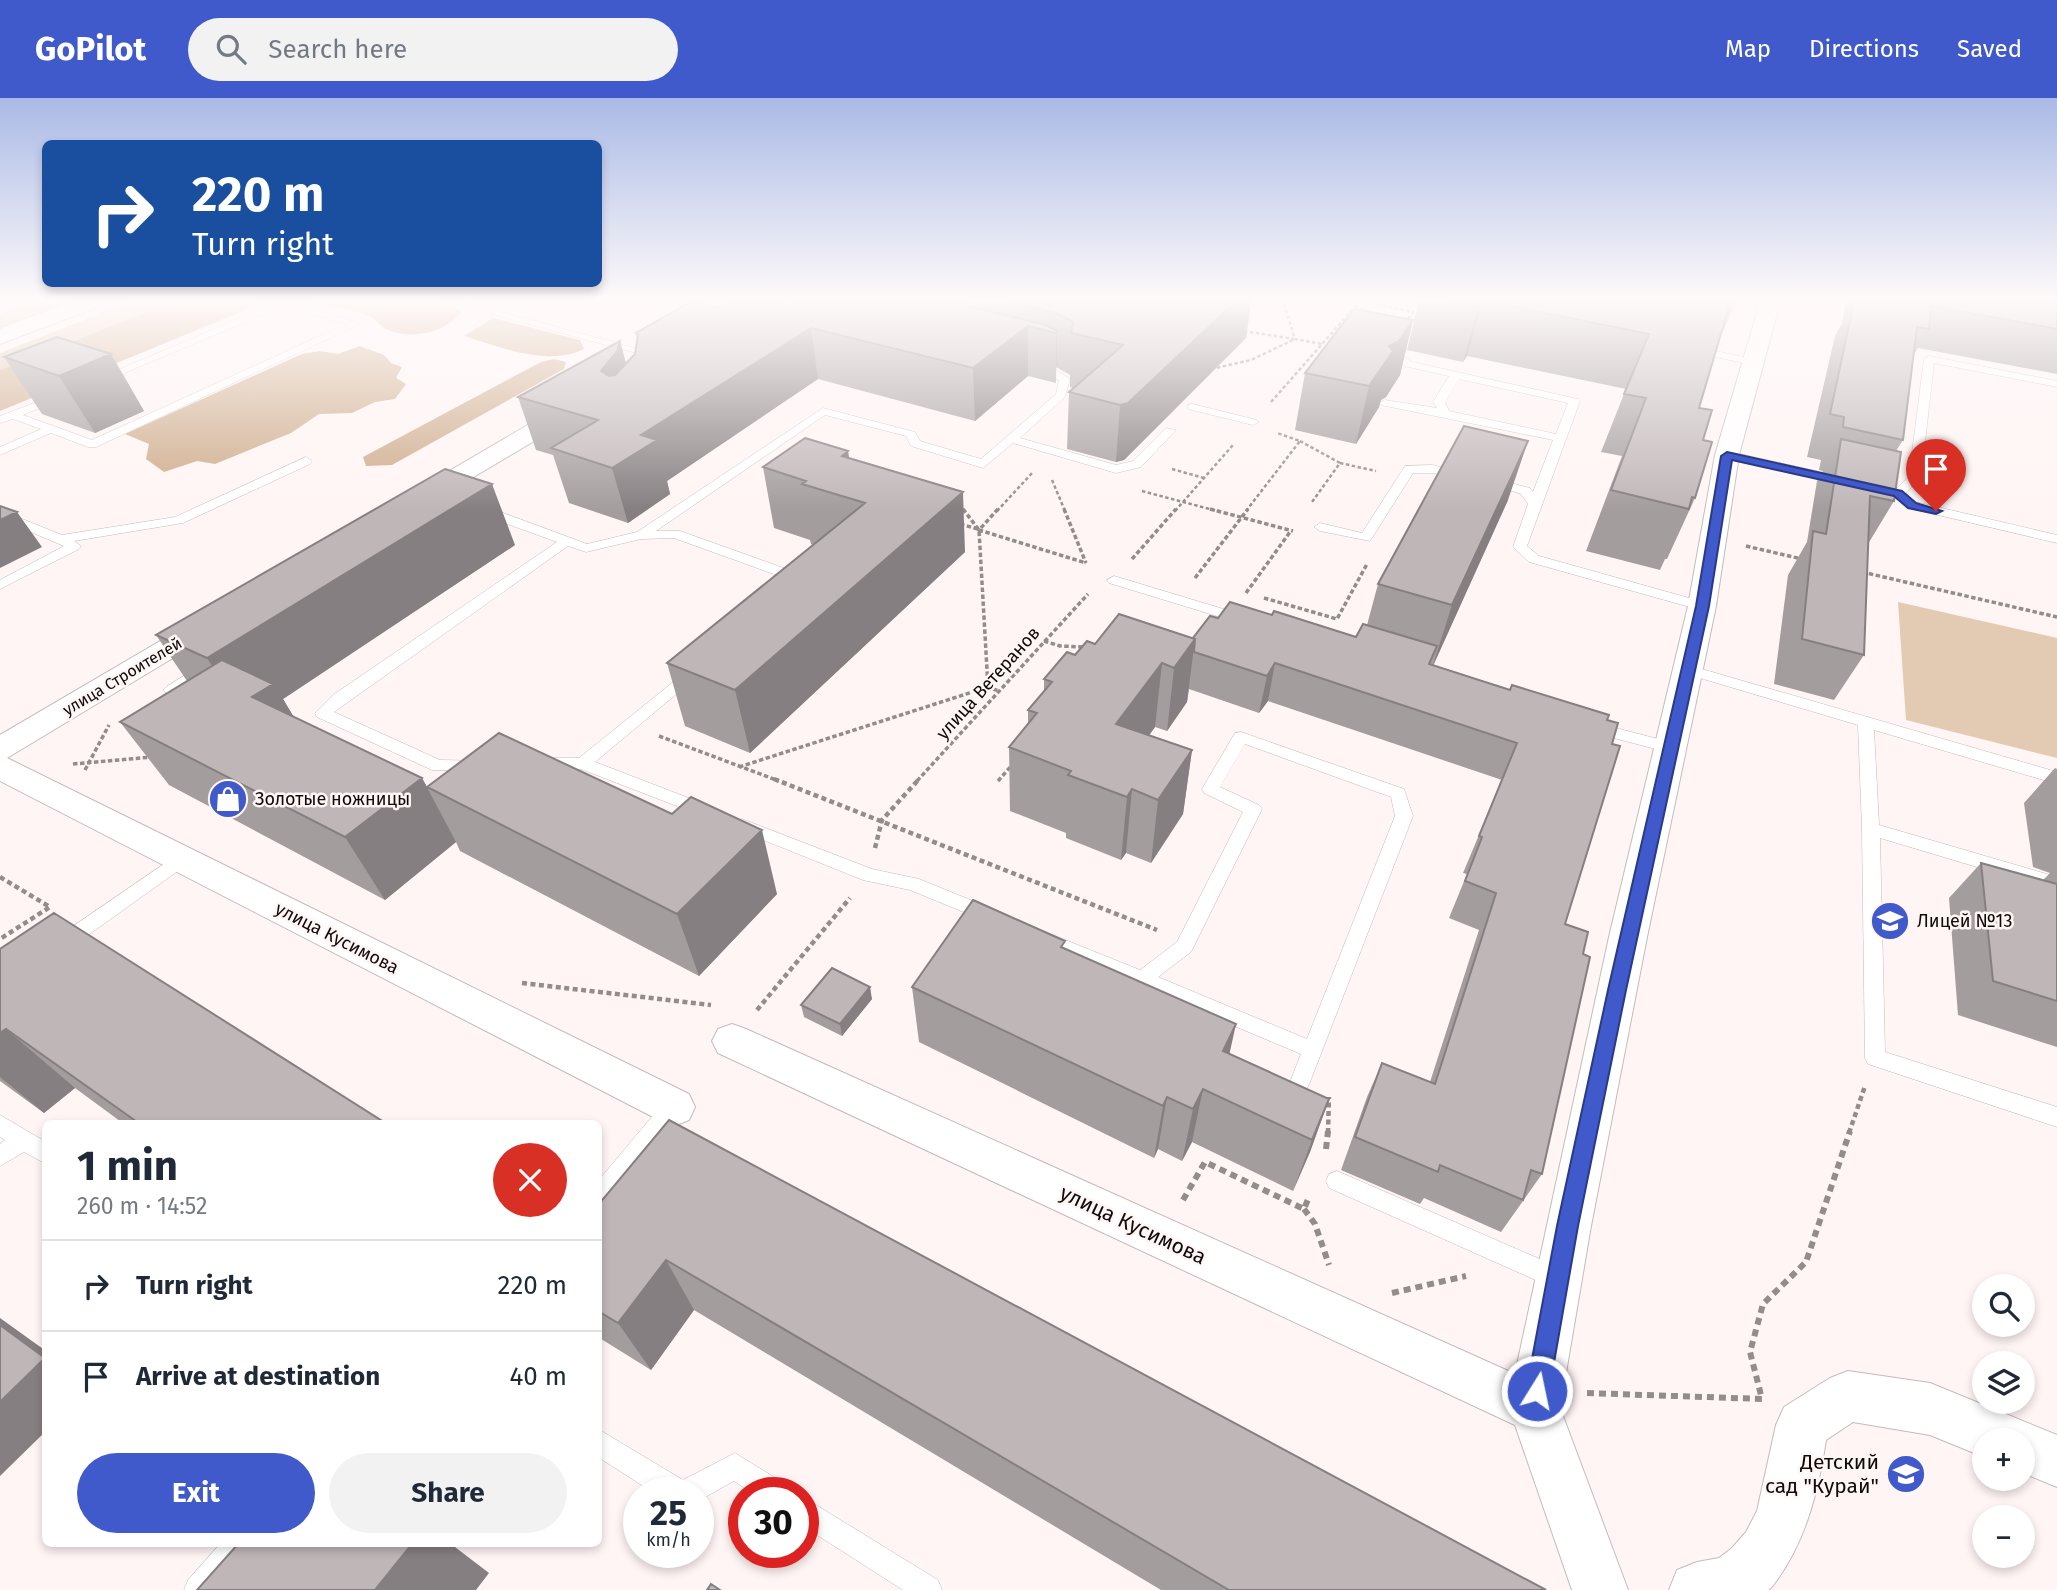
<!DOCTYPE html>
<html lang="en">
<head>
<meta charset="utf-8">
<style>
  :root { --surface:#fff; --page:#f2f2f3; --text:#1f2937; --muted:#747a83; --line:#e0e1e3; --accent:#405acc }
  body { margin:0; font-family:"Fira Sans",sans-serif; background:var(--page); color:var(--text); height:100vh; display:flex; flex-direction:column; font-size:26px; white-space:nowrap }
  * { box-sizing:border-box; margin:0 }
  p { font-size:23px; color:var(--muted) }
  .icon { flex:none; width:38px; height:38px; fill:none; stroke:currentColor; stroke-width:2; stroke-linecap:round; stroke-linejoin:round }
  .map { position:relative; flex:1; overflow:hidden }
  .details { position:absolute; left:42px; top:1022px; width:560px; height:427px; display:flex; flex-direction:column; background:var(--surface); border-radius:10px; box-shadow:0 4px 10px #0003 }
  .details>* { flex:none }
  .banner { position:absolute; left:42px; top:42px; width:560px; height:147px; border-radius:10px; box-shadow:0 4px 10px #0003; background:#1a4fa0; color:#fff; overflow:hidden }
  .buttons { position:absolute; left:1972px; top:1176px; display:grid; gap:14px }
  .buttons a { display:grid; place-items:center; width:63px; height:63px; border-radius:50%; background:var(--surface); box-shadow:0 4px 10px #0003; font-size:35px }
  .speed { position:absolute; left:623px; top:1379px; display:flex; gap:14px; font-size:35px; font-weight:700; text-align:center }
  .speed>* { display:grid; place-content:center; width:91px; height:91px; border-radius:50%; background:var(--surface); box-shadow:0 4px 10px #0003; line-height:1 }
  .speed small { font-size:18px; font-weight:400 }
  .speed .limit { border:10px solid #d22; background:#fff; color:#111 }
  .pin { position:absolute; display:grid; place-items:center; width:60px; height:60px; color:#fff; margin:-72px -30px; border-radius:50% 50% 50% 0; rotate:-45deg; box-shadow:0 0 7px #0007 }
  .pin .icon { rotate:45deg }
  .me { position:absolute; width:77px; margin:-38px; rotate:10deg; stroke-linejoin:round; filter:drop-shadow(0 0 5px #0008) }
  .turn { display:flex; align-items:center; gap:24px; height:147px; padding:0 35px; font-size:32px }
  .turn .icon { width:91px; height:91px; stroke-width:2.5 }
  .turn b { display:block; font-size:49px; line-height:60px }
  .round { display:grid; place-items:center; flex:none; width:74px; height:74px; border-radius:37px; background:var(--page) }
  .summary { display:flex; align-items:center; justify-content:space-between; height:119px; padding:0 35px }
  h1 { font-size:42px; font-weight:700; line-height:52px }
  .cta { display:flex; gap:14px; margin-top:auto; padding:14px 35px }
  .cta a { flex:1; height:80px; border-radius:42px; background:var(--accent); color:#fff; font-size:28px; font-weight:700; line-height:80px; text-align:center }
  .cta a+a { background:var(--page); color:var(--text) }
  ul { padding:0; list-style:none }
  li { display:flex; align-items:center; gap:21px; height:91px; padding:0 35px; border-top:2px solid var(--line) }
  li div { flex:1 }
  li b { display:block; font-size:26px }
  li em { font-style:normal }
  header { display:flex; align-items:center; gap:42px; box-sizing:border-box; height:98px; padding:0 35px; background:var(--accent); color:#fff }
  header strong { font-size:33px }
  nav { display:flex; gap:38px; margin-inline-start:auto; font-size:24px }
  .search { width:490px; height:63px; background:var(--page); display:flex; align-items:center; gap:18px; box-sizing:border-box; padding:0 24px; border-radius:38px; color:var(--muted); font-size:26px }
  .map>svg:first-child { display:block }
  .green { fill:#e2cab3 }
  .forest { fill:#cdaa89 }
  .lines { fill:none; stroke-linecap:round; stroke-linejoin:round }
  .service-casing { stroke:#c4bbba; stroke-width:1 }
  .minor-casing { stroke:#c4bbba; stroke-width:2 }
  .secondary-casing { stroke:#c4bbba; stroke-width:2 }
  .path-far3 { stroke:#928c8b; stroke-width:2.5; stroke-dasharray:3.5 2.5; stroke-linecap:butt }
  .path-far2 { stroke:#928c8b; stroke-width:3.5; stroke-dasharray:4.5 2.5; stroke-linecap:butt }
  .path-far1 { stroke:#928c8b; stroke-width:4.5; stroke-dasharray:5 3.5; stroke-linecap:butt }
  .path { stroke:#928c8b; stroke-width:6; stroke-dasharray:7 5; stroke-linecap:butt }
  .service { fill:#fff; fill-rule:evenodd }
  .minor { fill:#fff; fill-rule:evenodd }
  .secondary { fill:#fff; fill-rule:evenodd }
  .wall { fill:#a49d9e }
  .shaded-wall { fill:#867f81 }
  .building { fill:#bfb6b8; stroke:#867f81; stroke-width:2 }
  .route { fill:#405acc; stroke:#2a3a85; stroke-width:2 }
  .labels { text-anchor:middle; stroke-width:5; stroke-linejoin:round; paint-order:stroke }
  .far-street-label { font-size:16px; fill:#0e0b0b; stroke:#fff5f4 }
  .street-label { font-size:18px; fill:#0e0b0b; stroke:#fff5f4 }
  .poi-label { font-size:18px; fill:#0e0b0b; stroke:#fff5f4; text-anchor:start }
  .near-street-label { font-size:21px; fill:#0e0b0b; stroke:#fff5f4 }
  .near-poi-label { font-size:21px; fill:#0e0b0b; stroke:#fff5f4; text-anchor:end }
</style>
</head>
<body>
<header>
<strong>GoPilot</strong>
<div class="search"><svg class="icon" aria-label="search" viewBox="0 0 24 24"><circle cx="10" cy="10" r="6"/><path d="M15 15l6 6"/></svg>Search here</div>
<nav><a>Map</a><a>Directions</a><a>Saved</a></nav>
</header>
<div class="map">
<svg width="2057" height="1492" viewBox="0 0 2057 1492">
  <rect width="100%" height="100%" fill="#fff5f4"/>
  <path class="green" d="M31,204H74L0,232V216Z
    M130,204H172L0,272V255Z
    M1898,504L2057,540V660L1906,622Z"/>
  <path class="forest" d="M172,204H253L243,213L0,313V272Z
    M314,204H431L462,212C448,236 407,243 384,230C378,226 374,219 367,217C350,211 332,209 314,204Z
    M493,220L580,242L584,251C547,269 501,249 464,238Z
    M360,248L384,257L391,265L402,269L396,280L406,286L395,301L375,304L352,315L319,316L291,335L215,366L197,363L164,374L146,361L149,346L125,336L302,256L320,253L338,256Z
    M554,261L566,264L564,271L392,367L366,368L363,359L541,264Z"/>
  <g class="lines">
    <g class="service-casing">
      <path id="service" d="M270,204H294L360,226L96,349H88L51,335L0,357V349L41,331L13,321L0,325V318L53,298L63,300L23,317L92,342L346,226L281,207L279,210L103,284L94,282L271,207Z
        M447,204H465L664,258L659,261Z
        M1734,204H1756L1774,210L1769,213Z
        M1691,248L1754,261L1759,264L1754,267L1687,253L1686,251Z
        M1388,249L1412,264L1578,301L1580,303L1527,448L1539,458L1707,505V511H1697L1529,464L1513,449L1528,406L1521,396L1484,384L1490,380L1530,390L1533,394L1553,342L1381,307L1379,305L1385,302L1437,310L1433,304L1449,278L1404,268L1384,254V250ZM1459,281L1568,305L1556,336L1449,313L1445,304Z
        M1929,258L2057,283V289L1934,265L1921,379L1905,396L1916,404L2057,437V445L1908,410L1894,399L1868,390L1874,386L1895,392L1909,378L1924,261Z
        M1034,266L1054,271L1070,281L1065,299L1020,340L1116,367L1133,363L1166,330L1176,332L1141,369L1116,375L1013,345L983,370L911,348L906,338L825,317L656,433H680L806,478V484H796L674,440L641,441L586,454L568,448L334,614L440,662L486,663L488,667L486,671L480,673L432,672L317,619L315,615L333,597L557,444L480,416V410H490L587,446L637,434L823,310L915,334L920,343L981,361L1056,296L1059,282L1030,271V267Z
        M1192,306L1257,322L1259,324L1253,327L1188,311V307Z
        M1727,353L1843,379L1849,383L1843,387L1723,360V354Z
        M306,359L312,363L310,366L183,425L74,443L81,448L79,451L0,491V482L64,448L0,421V412L62,437L175,419Z
        M1433,367L1469,378L1463,382L1433,375H1413L1370,443L1320,433L1314,429L1320,425L1362,435L1405,368Z
        M1114,478L1250,519L1252,522L1245,526L1240,525L1109,485L1107,482Z
        M206,564L211,566L213,569L211,572L176,595H166L163,592L166,589Z
        M1688,567L2057,674V686L1874,632L1879,727L2057,779V793L1880,740L1885,954L2057,1009V1029L1868,966L1865,960L1862,731L1858,627L1683,575L1680,572L1683,569Z
        M693,570L698,572L701,575L698,578L595,664L712,709L715,713L712,717H700L581,671L534,670L532,666L540,660H579L688,572Z
        M1593,624L1677,646L1679,650L1671,655L1587,633L1585,629Z
        M1241,634L1404,691L1413,718L1310,984L1307,990L1300,993L1293,990L1290,984L1301,956L1036,845L1034,840L1036,835L1043,833L1140,872L1177,844L1243,714L1204,695L1202,691L1235,635ZM1245,646L1391,699L1395,718L1307,941L1158,879L1191,854L1262,711L1259,707L1220,689Z
        M742,721L872,771L919,781L995,812L997,817L995,822L988,824L910,792L863,782L736,731L733,727Z
        M183,753L189,755L192,760L189,765L70,850L63,852L56,850L54,845L56,840Z
        M674,1000L682,1002L685,1009L682,1016L606,1108L598,1110V1083L666,1002Z
        M0,1017L46,1044V1066L24,1054L0,1068V1046L5,1042L0,1039Z
        M1337,1073L1565,1172L1569,1180L1565,1188L1557,1192L1549,1188L1329,1090L1326,1083L1329,1076Z
        M598,1331L683,1382L735,1355L785,1386L789,1395H752L734,1383L698,1403V1395H654L598,1359Z
        M803,1399L938,1482L942,1492H903L803,1428Z
        M220,1446H252L248,1456L216,1492H184L188,1482Z"/>
    </g>
    <g class="minor-casing">
      <path id="minor" d="M1760,204H1780L1739,357L1716,508L1647,839L1591,1128L1560,1310L1628,1492H1572L1515,1327L718,955L712,943L718,931L732,926L746,931L1515,1276L1609,839L1688,508L1715,357Z
        M570,305L578,307L581,312L578,317L428,406L419,409L410,406L406,401L410,396L562,307Z
        M206,519L216,522L220,528L216,534L7,660L689,996L695,1009L689,1022L674,1028L659,1022L0,683V637L196,522Z
        M1848,1273L1930,1285L2057,1337V1389L2023,1375V1342H1984V1359L1930,1337L1853,1324L1826,1342C1818,1395 1805,1447 1771,1490L1768,1492H1669L1677,1472L1697,1464L1719,1460L1732,1450L1746,1434L1757,1413L1776,1327L1784,1309L1830,1280Z"/>
    </g>
    <g class="secondary-casing">
      <path id="secondary" d="M69,204H100L98,209L0,246V231Z"/>
    </g>
    <path class="path-far3" d="M1276,204H1299
      M1365,204L1413,214L1405,225
      M1284,206L1295,241L1322,246
      M1355,208L1375,216
      M1244,233L1294,241
      M1211,271L1251,262L1295,241
      M1271,304L1359,204
      M1300,343L1340,365L1312,404
      M1340,365L1376,373
      M1172,371L1204,380
      M1052,382L1065,413
      M1142,393L1217,413
      M961,409L964,413
      M997,413L1033,374
      M1175,413L1233,347
      M1246,413L1300,343L1277,335"/>
    <path class="path-far2" d="M963,411L979,432L988,589L999,593
      M998,411L979,432L1086,465
      M1064,411L1086,465
      M1210,411L1293,433
      M960,426L978,431
      M1746,448L1802,461
      M1132,461L1176,411
      M1862,474L2057,519
      M1195,480L1248,411
      M1246,495L1290,434
      M1264,500L1337,521L1367,466
      M1044,543L1060,548L1085,549
      M659,638L779,683
      M73,666L152,659
      M739,669L988,589
      M85,672L109,627
      M917,683L1088,496
      M998,683L1012,667"/>
    <path class="path-far1" d="M774,681L1157,832
      M875,750L882,722L919,681
      M0,779L50,809L0,841
      M522,885L711,907
      M757,912L850,800
      M1328,1035L1329,999
      M1849,1035L1865,988"/>
    <path class="path" d="M1326,1051L1328,1033
      M1183,1102L1205,1064L1304,1111L1309,1099
      M1304,1111L1315,1126L1329,1167
      M1392,1195L1466,1178
      M1587,1295L1762,1301L1750,1254L1763,1206L1806,1164L1850,1033"/>
    <use href="#service" class="service"/>
    <use href="#minor" class="minor"/>
    <use href="#secondary" class="secondary"/>
  </g>
  <path class="wall" d="M797,204H1251L1246,240L1124,362L1116,364L1067,351L1069,294L1073,290L1070,289V277L1056,269V285L1028,278L975,323L818,281L667,383L670,396L628,425L569,405L553,357L536,352L518,299L620,243L626,265L635,256L637,241L636,235L718,210L792,208Z
    M1419,204H1736L1721,237L1699,310L1703,342L1695,400L1667,461H1665L1660,472L1586,453L1622,358L1601,354L1626,291L1467,258L1463,264L1407,252Z
    M1846,204H2057V276L1918,250L1913,258L1903,342L1896,353L1894,403L1868,446L1864,557L1834,602L1774,586L1788,477L1807,444L1817,383L1823,373L1819,372L1821,362L1807,359L1835,238L1842,225Z
    M1413,222L1400,277L1386,299L1381,302L1379,309L1356,346L1295,332L1305,275Z
    M111,256L144,313L95,335L42,316L4,259Z
    M848,353L849,360L965,454L750,655L685,628L667,565L813,447L811,446L810,442L774,430L763,369Z
    M1508,402L1433,568L1607,622L1612,646L1565,826L1583,856L1542,1076L1501,1134L1424,1100L1420,1106L1341,1072L1367,999L1382,965L1430,984L1479,832L1449,820L1467,776L1463,775L1502,682L1268,603L1259,615L1189,591L1187,604L1167,633L1155,629L1149,637L1192,652L1183,716L1151,765L1126,755L1121,762L1066,740V735L1010,713L1009,649L1028,626V612L1044,593V581L1075,557L1095,546L1193,540L1218,520L1272,517L1356,539L1367,527L1378,486Z
    M515,447L283,601L294,620L422,680L427,689L777,796L699,878L460,753L456,744L385,802L169,687L120,624L187,583L156,537Z
    M2055,670L2057,671V949L1958,917L1949,800L1981,765L2043,782L2050,775L2033,769L2024,705Z
    M0,851L387,1026H124L75,990L44,1015L0,983Z
    M1065,851L1229,956L1329,1001L1310,1054L1293,1093L1192,1044L1182,1063L1158,1051L1154,1060L919,944L912,889Z
    M872,901L842,938L804,919L801,907Z
    M598,1107L1546,1492H1161L694,1212L651,1272L598,1239Z"/>
  <path class="shaded-wall" d="M1235,204H1251L1246,240L1124,362L1116,364L1120,307Z
    M1482,204L1467,258L1463,264L1479,209Z
    M1413,222L1400,277L1386,299L1381,302L1379,309L1356,346L1369,288L1389,248Z
    M1028,228V278L975,323L973,270Z
    M811,230L818,281L667,383L670,396L628,425L612,370L641,337Z
    M1057,233L1056,283V285V235Z
    M620,243L633,294L601,273Z
    M111,256L144,313L95,335L59,278Z
    M1528,343L1508,402L1432,570L1452,507Z
    M848,353L854,402L842,358Z
    M492,386L515,447L283,601L312,649L248,623L207,560Z
    M963,394L965,454L750,655L735,592Z
    M17,414L42,449L0,470V422Z
    M1195,541L1187,604L1167,633L1174,570Z
    M1162,565L1155,629L1112,689L1116,626Z
    M1275,565L1268,603L1259,615L1267,578Z
    M1192,652L1183,716L1151,765L1158,702Z
    M422,680L456,744L385,802L345,739Z
    M1132,691L1126,755L1121,762L1127,699Z
    M762,732L777,796L699,878L677,816Z
    M870,889L872,901L842,938L840,926Z
    M1236,926L1224,981L1223,953Z
    M6,931L75,990L44,1015L0,979V935Z
    M1203,991L1192,1044L1182,1063L1193,1011Z
    M1167,999L1158,1051L1154,1060L1163,1008Z
    M1329,1001L1310,1054L1293,1093L1312,1042Z
    M666,1162L694,1212L651,1272L618,1225Z
    M0,1220L46,1253V1333L0,1378Z
    M412,1446H451L489,1475L476,1492H375Z"/>
  <path class="building" d="M690,204H695L718,210L729,204H779L792,208L797,204H952L1046,227L1057,233L1056,235L1028,228L973,270L811,230L641,337L657,342L612,370L551,350L598,322L518,299L620,243L618,252L601,273L609,278L615,277L635,256L638,237L636,235Z
    M1012,204H1235L1128,305L1120,307L1069,294L1123,247L1071,235L1073,224L1056,215Z
    M1454,204H1482L1479,209Z
    M1490,204L1730,205L1699,310L1712,312L1703,342L1712,344L1695,400L1692,399L1689,411L1611,392L1646,300L1624,296L1649,236Z
    M1854,204H2057V231L1931,208L1929,231L1917,229L1903,342L1843,329L1844,319L1830,316Z
    M1354,211L1413,222L1399,243L1389,248L1393,253L1369,288L1305,275Z
    M57,239L111,256L59,278L4,259Z
    M1464,328L1528,343L1452,507L1378,486Z
    M805,340L848,353L842,358L963,394L735,592L667,565L865,405L802,386L806,383L763,369Z
    M1841,341L1901,354L1894,403L1870,398L1864,557L1802,541L1813,433L1826,436Z
    M445,371L492,386L207,560L156,537Z
    M0,408L17,414L0,422Z
    M1230,504L1272,517L1274,513L1356,539L1363,526L1437,548L1429,566L1510,592L1512,587L1609,617L1607,622L1618,625L1612,646L1620,648L1565,826L1588,834L1583,856L1590,859L1542,1076L1531,1072L1523,1102L1440,1067L1438,1074L1355,1039L1382,965L1435,986L1496,795L1465,783L1482,739L1479,738L1517,645L1275,565L1267,578L1194,554L1195,541L1193,540L1210,518L1218,520Z
    M1119,516L1195,541L1174,570L1162,565L1116,626L1192,652L1158,702L1132,691L1127,699L1068,677L1071,673L1009,649L1037,615L1028,612L1052,584L1044,581L1067,554L1075,557L1087,543L1095,546Z
    M222,562L273,586L252,599L422,680L345,739L120,624Z
    M499,635L672,716L691,699L762,732L677,816L427,689Z
    M1981,765L2057,786V903L1993,883Z
    M973,802L1065,843L1061,849L1236,926L1223,953L1329,1001L1312,1042L1203,991L1193,1011L1167,999L1163,1008L912,889Z
    M54,815L387,1026H140L6,931L0,935V851Z
    M832,870L870,889L840,926L801,907Z
    M669,1022L1546,1492H1229L666,1162L618,1225L598,1213V1107Z
    M0,1227L45,1260L0,1304Z
    M238,1446H412L375,1492H197Z
    M711,1486L720,1492H707Z"/>
  <linearGradient id="sky" x2="0" y2="1"><stop stop-color="#aabae6"/><stop offset="0.49" stop-color="#fffafa"/><stop offset="1" stop-color="#fffafa" stop-opacity="0"/></linearGradient>
  <rect width="2057" height="413" fill="url(#sky)"/>
  <path class="route" d="M1727,354L1902,393L1916,405L1942,413L1936,416L1908,410L1894,398L1732,362L1709,508L1626,892L1578,1128L1549,1293L1546,1302L1537,1305L1529,1302L1526,1293L1557,1128L1608,892L1696,508L1721,358Z"/>
  <defs>
    <g id="shop-disc" transform="scale(2.0125)"><circle r="9.5" fill="#405acc" stroke="#fff5f4"/><path d="M-5-2.5h2.3a2.7 3.5 0 0 1 5.4 0H5L5.5 6h-11ZM-1.5-2.5h3a1.5 2.3 0 0 0-3 0Z" fill="#fff"/></g>
    <g id="school-disc" transform="scale(2.0125)"><circle r="9.5" fill="#405acc" stroke="#fff5f4"/><path d="M0-5L7-2L0 1L-7-2ZM-4 1L0 2.5L4 1V4Q0 6-4 4Z" fill="#fff"/></g>
  </defs>
  <g fill-rule="evenodd">
    <use href="#shop-disc" x="228" y="701"/>
    <use href="#school-disc" x="1890" y="823"/>
    <use href="#school-disc" x="1906" y="1376"/>
  </g>
  <g class="labels">
    <g class="far-street-label">
      <text transform="translate(122 578) rotate(-31)" y="6">улица Строителей</text>
    </g>
    <g class="street-label">
      <text transform="translate(988 585) rotate(-48)" y="6">улица Ветеранов</text>
      <text transform="translate(337 840) rotate(27)" y="6">улица Кусимова</text>
    </g>
    <g class="poi-label">
      <text x="255" y="707">Золотые ножницы</text>
      <text x="1917" y="829">Лицей №13</text>
    </g>
    <g class="near-street-label">
      <text transform="translate(1133 1127) rotate(25)" y="7">улица Кусимова</text>
    </g>
    <g class="near-poi-label">
      <text x="1879" y="1371">Детский<tspan x="1879" dy="24">сад "Курай"</tspan></text>
    </g>
  </g>
</svg>
<div class="buttons">
<a><svg class="icon" aria-label="search" viewBox="0 0 24 24"><circle cx="10" cy="10" r="6"/><path d="M15 15l6 6"/></svg></a>
<a><svg class="icon" aria-label="layers" viewBox="0 0 24 24"><path d="M12 4l9 5-9 5-9-5zM3 14l9 5 9-5"/></svg></a>
<a>+</a>
<a>−</a>
</div>
<div class="speed"><div>25<small>km/h</small></div><div class="limit">30</div></div>
<div class="pin" style="left:1936px;top:413px;background:#d93025"><svg class="icon" aria-label="arrive" viewBox="0 0 24 24"><path d="M6 21V4h12l-3 4 3 4H6"/></svg></div>
<svg class="me" style="left:1537px;top:1293px" viewBox="-20 -20 40 40"><circle r="17" fill="#405acc" stroke="#fff" stroke-width="3"/><path d="M0-11L8 9 0 5-8 9z" fill="#fff"/></svg>
<div class="banner">
<div class="turn"><svg class="icon" aria-label="right" viewBox="0 0 24 24"><path d="M7 20v-9h11M14 6l5 5-5 5"/></svg><div><b>220 m</b>Turn right</div></div>
</div>
<section class="details">
<div class="summary"><div><h1>1 min</h1><p>260 m · 14:52</p></div><a class="round" style="background:#d93025;color:#fff"><svg class="icon" aria-label="close" viewBox="0 0 24 24"><path d="M6 6l12 12M18 6L6 18"/></svg></a></div>
<ul>
<li><svg class="icon" aria-label="right" viewBox="0 0 24 24"><path d="M7 20v-9h11M14 6l5 5-5 5"/></svg><div><b>Turn right</b></div><em>220 m</em></li>
<li><svg class="icon" aria-label="arrive" viewBox="0 0 24 24"><path d="M6 21V4h12l-3 4 3 4H6"/></svg><div><b>Arrive at destination</b></div><em>40 m</em></li>
</ul>
<div class="cta"><a>Exit</a><a>Share</a></div>
</section>
</div>
</body>
</html>
